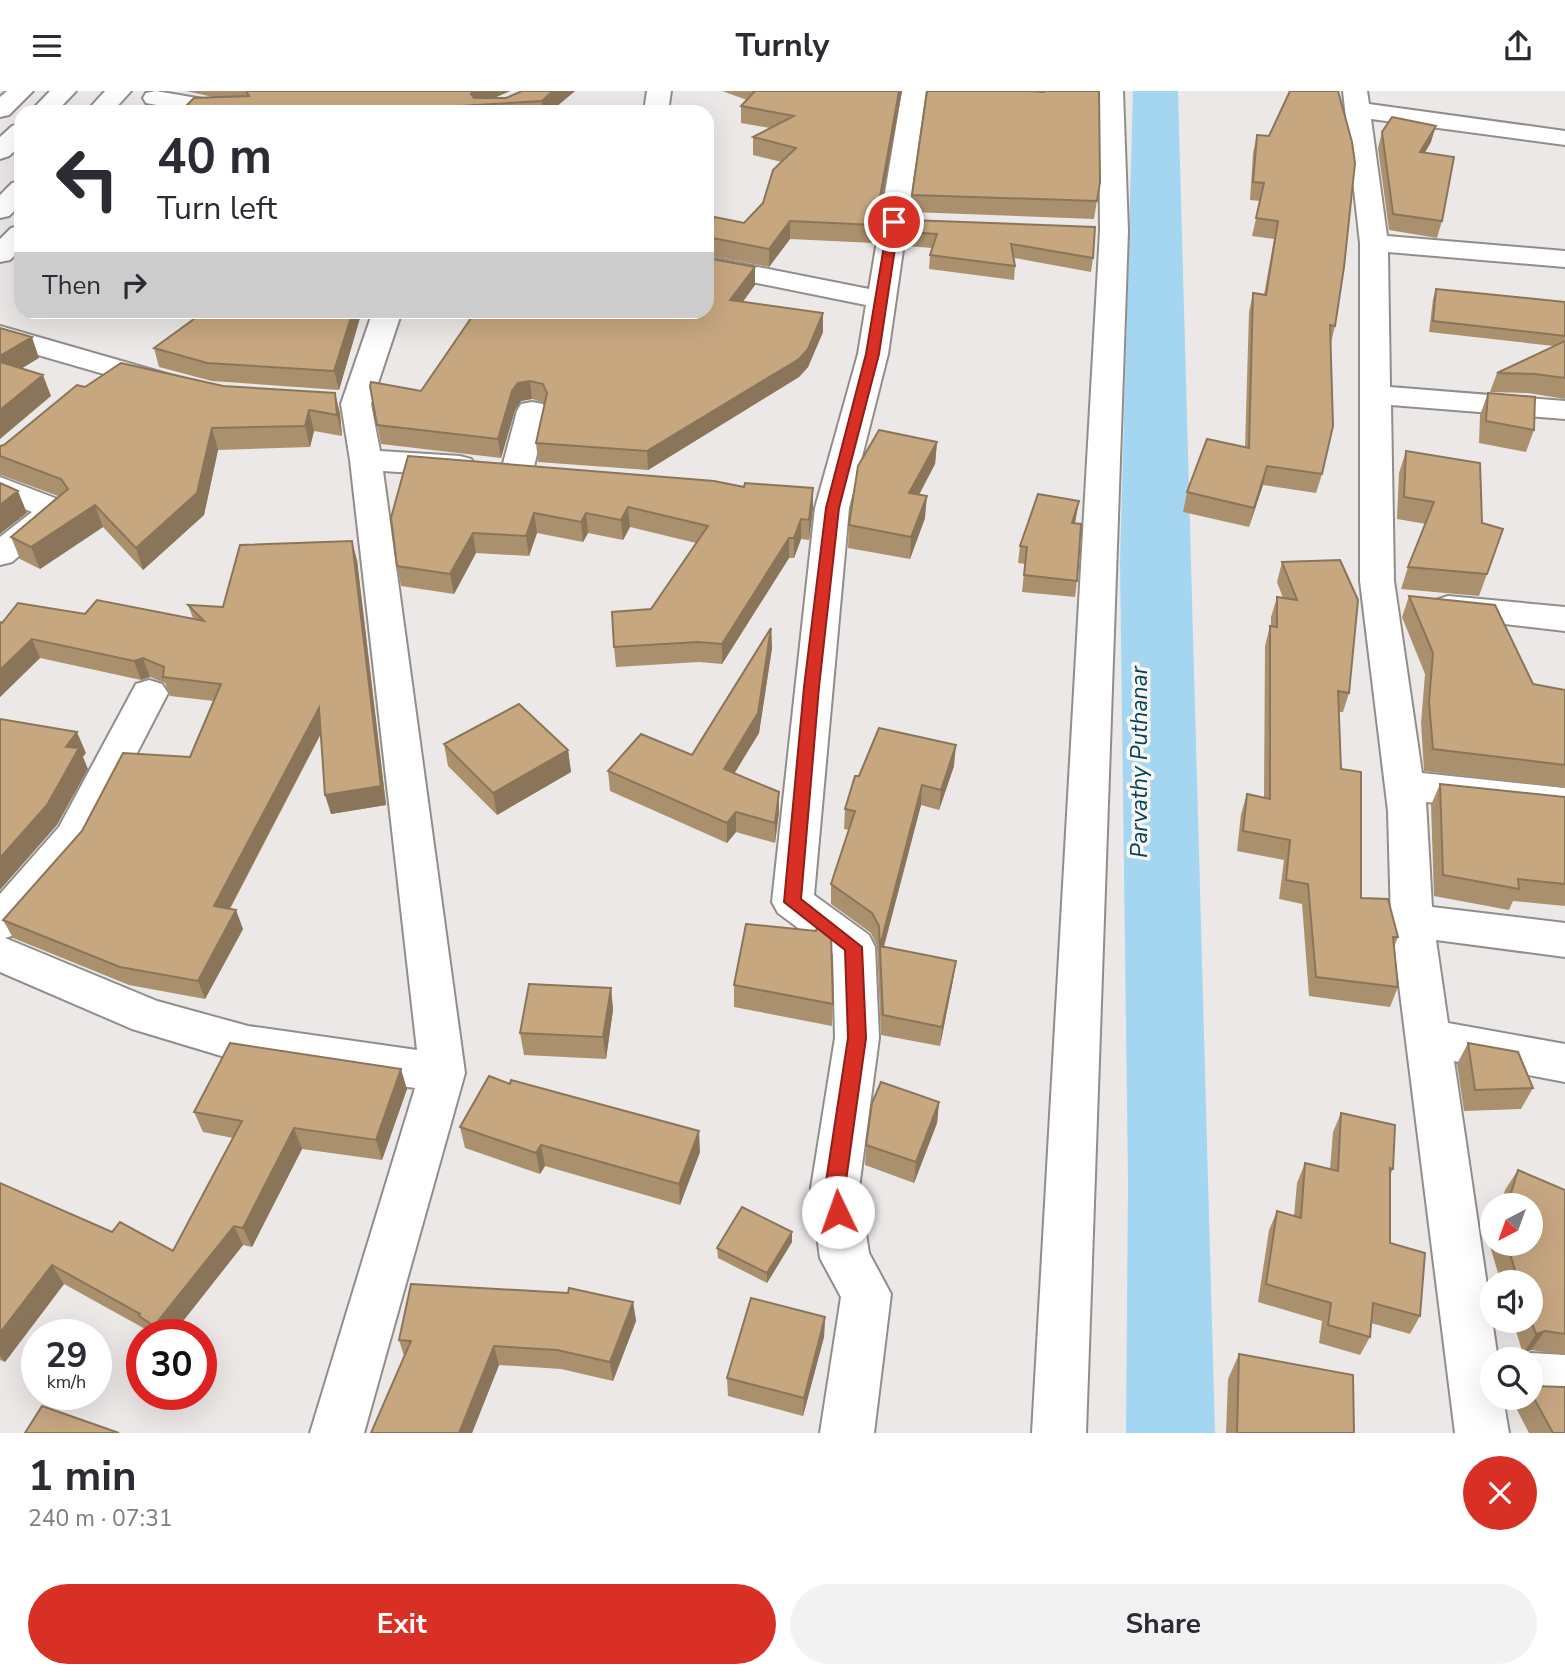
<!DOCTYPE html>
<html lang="en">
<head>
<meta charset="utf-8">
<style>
  :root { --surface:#fff; --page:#f2f2f3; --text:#2b2b33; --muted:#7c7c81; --accent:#d93025 }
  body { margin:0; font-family:"Nunito Sans",sans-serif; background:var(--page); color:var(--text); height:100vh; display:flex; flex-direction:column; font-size:26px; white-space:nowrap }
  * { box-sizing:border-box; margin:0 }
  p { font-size:23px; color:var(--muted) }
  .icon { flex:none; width:38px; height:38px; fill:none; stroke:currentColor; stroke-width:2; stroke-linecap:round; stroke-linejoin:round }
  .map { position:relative; height:1342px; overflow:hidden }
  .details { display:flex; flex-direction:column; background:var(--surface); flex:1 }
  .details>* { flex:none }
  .hud { position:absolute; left:14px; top:14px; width:700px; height:214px; border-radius:21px; box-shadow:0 7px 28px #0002; background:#fff; color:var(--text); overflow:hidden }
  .needle { width:46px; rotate:221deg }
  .tools { position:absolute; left:1480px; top:1102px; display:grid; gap:14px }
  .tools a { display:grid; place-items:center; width:63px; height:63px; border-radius:50%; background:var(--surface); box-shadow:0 7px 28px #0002; font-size:35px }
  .speed { position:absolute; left:21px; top:1228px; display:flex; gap:14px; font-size:35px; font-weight:700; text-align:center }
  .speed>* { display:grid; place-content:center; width:91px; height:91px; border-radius:50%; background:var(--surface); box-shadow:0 7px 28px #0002; line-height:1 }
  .speed small { font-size:18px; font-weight:400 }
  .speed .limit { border:10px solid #d22; background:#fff; color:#111 }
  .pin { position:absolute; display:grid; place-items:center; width:60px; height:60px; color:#fff; margin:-30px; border:4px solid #fff; border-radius:50%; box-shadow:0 2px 7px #0007 }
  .me { position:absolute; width:77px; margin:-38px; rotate:357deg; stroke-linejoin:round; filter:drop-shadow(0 0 5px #0008) }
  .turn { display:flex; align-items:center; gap:24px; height:147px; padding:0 28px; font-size:32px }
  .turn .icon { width:91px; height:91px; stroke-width:2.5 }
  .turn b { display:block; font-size:49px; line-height:60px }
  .then { display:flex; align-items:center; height:66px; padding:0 28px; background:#0003; gap:14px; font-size:26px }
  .round { display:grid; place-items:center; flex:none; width:74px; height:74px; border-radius:37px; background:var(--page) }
  .summary { display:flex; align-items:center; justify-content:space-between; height:119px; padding:0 28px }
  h1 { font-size:42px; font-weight:700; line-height:52px }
  .cta { display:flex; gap:14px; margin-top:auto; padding:14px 28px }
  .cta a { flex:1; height:80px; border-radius:42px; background:var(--accent); color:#fff; font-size:28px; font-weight:700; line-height:80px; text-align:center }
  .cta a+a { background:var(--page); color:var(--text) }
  header { display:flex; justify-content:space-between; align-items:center; height:91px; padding:0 28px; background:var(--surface); font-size:32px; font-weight:700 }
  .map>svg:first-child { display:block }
  .water { fill:#a4d6f2 }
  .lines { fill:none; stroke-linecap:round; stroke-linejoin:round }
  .minor-casing { stroke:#918d8b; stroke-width:4 }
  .highway-casing { stroke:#918d8b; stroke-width:4 }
  .minor { fill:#fff; fill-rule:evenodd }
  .highway { fill:#fff; fill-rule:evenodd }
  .wall { fill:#ab906e }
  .shaded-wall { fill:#8b755a }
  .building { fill:#c7a780; stroke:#8b755a; stroke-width:2 }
  .route { fill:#d93025; stroke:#8d1f18; stroke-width:2 }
  .labels { text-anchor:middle; stroke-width:7; stroke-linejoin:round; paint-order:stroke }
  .water-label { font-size:23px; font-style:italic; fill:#00445f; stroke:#faf6f4 }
</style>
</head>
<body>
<header><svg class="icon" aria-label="menu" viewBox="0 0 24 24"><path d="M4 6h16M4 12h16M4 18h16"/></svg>Turnly<svg class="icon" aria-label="share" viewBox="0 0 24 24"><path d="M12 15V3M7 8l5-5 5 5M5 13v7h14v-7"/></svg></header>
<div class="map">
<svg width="1565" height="1342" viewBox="0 0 1565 1342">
  <rect width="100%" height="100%" fill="#ece8e7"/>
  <path class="water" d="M1133,0H1178L1215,1342H1126L1128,1091L1120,471Z"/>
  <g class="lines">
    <g class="minor-casing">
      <path id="minor" d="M7,0H33L9,24L0,26V6Z
        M156,0L238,14L247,16L250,21H195L146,12L143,7L146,2Z
        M647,0H671L668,21H644Z
        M902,0H926L888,263L849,417L814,804L869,844L875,856L879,947L859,1097L869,1162L891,1203L874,1342H820L841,1206L820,1167L811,1097L835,947L833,863L778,822L772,811L815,417L858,263L866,214L707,182V166L869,198Z
        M1099,0H1123L1128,140L1086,1342H1032L1100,140Z
        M1343,0H1367L1369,13L1565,40V54L1371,28L1387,145L1565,160V176L1388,161L1390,296L1565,310V328L1391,314L1394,490L1422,682L1565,697V725L1426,711L1432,816L1565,832V866L1436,849L1448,932L1565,953V991L1454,970L1498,1269H1493V1307H1503L1509,1342H1455L1391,830L1388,720L1360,490V152Z
        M21,135V158L10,169L0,171V148L11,137Z
        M373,220H402L371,313L380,360L460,365L471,368L476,375L471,382L460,385L383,380L465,982L364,1342H310L415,997L248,973L132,938L0,881V803L59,736L136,593L149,589L162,593L168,602L88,757L15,844L5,847L157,910L248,935L417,959L350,369L341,313Z
        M0,235L177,286L181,292L177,298L166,301L0,253Z
        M532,311L543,313L547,320L533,380L528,387L517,390L506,387L501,380L517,320L521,313Z
        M0,386L68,412L73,419L12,471L0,474V446L32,421L0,408Z
        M1448,505L1565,516V540L1436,525L1430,517L1436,509Z
        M1531,1262L1565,1264V1314L1531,1312L1519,1307H1531V1269H1514Z"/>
    </g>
    <g class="highway-casing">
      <path id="highway" d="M50,0H76L56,21H30Z
        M105,0H131L112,21H86Z
        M21,33V54L9,65L0,68V46L12,35Z
        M21,90V113L9,125L0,127V104L12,92Z"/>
    </g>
    <use href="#minor" class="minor"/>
    <use href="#highway" class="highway"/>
  </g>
  <path class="wall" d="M186,0H510L494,7H506L522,0H575L550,21H188L187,14L213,6Z
    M722,0H902L874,152L790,148L769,176L707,164V135L744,132L763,112L782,71L753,64V46L770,37L741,32V15L747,9Z
    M1042,0H1099L1100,91L1094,128L911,121L912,104Z
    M1382,41L1431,51L1425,61L1442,130L1437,147L1389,139L1378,57Z
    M1257,44L1335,235L1331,252L1322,383L1316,402L1263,394L1249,436L1183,421L1187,401L1245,356L1249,221L1253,202L1264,204L1274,148L1252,145L1260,110L1250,109L1253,62Z
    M909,129L1093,167L1091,181L1014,167L1015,175L1014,189L929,178L930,164L932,157L906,155Z
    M755,176V194L743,211L823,241L808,276L799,286L648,379L538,371L536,352L545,312L532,308L521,310L515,319L501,367L381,353L370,295L421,300Z
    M1436,198L1565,211V308L1528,302L1490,301L1497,282L1554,255L1429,241L1433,208Z
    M192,220H362L339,299L212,290L159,276L154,257L199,224Z
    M223,295L335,302L340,323L342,345L314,340L310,356L218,359L204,424L143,479L103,436L40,478L20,468L11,446L58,405L1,384H0V355L4,354L85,296Z
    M1488,302L1534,339L1526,361L1479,352L1480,324Z
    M937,351L935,373L919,404L925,427L910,468L848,457L849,434Z
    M1406,360L1482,432L1487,483L1479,505L1401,498L1408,476L1426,433L1397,428L1399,382Z
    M408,365L813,417L809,449L801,448L794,467H789L722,573L699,571L616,576L614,556L651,518L696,452L630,436L623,449L588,442L583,451L537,442L529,465L476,462L454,503L401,495L397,475Z
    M1076,427L1075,433L1077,490L1075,506L1022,501L1025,473L1018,472L1020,455Z
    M357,469L386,714L331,723L321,643L230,818L243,838L205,908L129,894L13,847L3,829L190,666L214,610L170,605L165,592L150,586L141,589L40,567L0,606V531L85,523L193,527L188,514L223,516Z
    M1282,471L1349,602L1343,621H1339L1341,678L1361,807L1398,846L1394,856L1398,896L1390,916L1309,905L1302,813L1279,808L1284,769L1237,760L1241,723L1247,703L1264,707L1265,555L1270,535H1271V526L1277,506L1283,507L1277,491Z
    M1409,505L1533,593L1565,599V697L1424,680L1421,632L1425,583L1402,526Z
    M771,537L772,557L759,642L734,682L779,721L775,752L736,741L727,752L610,700L608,680L692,664Z
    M444,653L568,659L571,681L497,724L448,675Z
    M954,675L939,719L921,714L884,856L953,889L940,955L881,944L877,855L871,842L831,813V793L849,739L844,738L845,718L859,685Z
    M1440,693L1565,706V815L1513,810L1509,819L1434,805L1431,714Z
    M734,894L833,913L832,935L734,916Z
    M611,897L613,919L606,968L524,964L520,942Z
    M1468,952L1533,997L1521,1018L1464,1020L1457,973Z
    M407,998L382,1069L302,1058L252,1156L243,1154L172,1244H150L147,1239L64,1193L5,1271L0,1269V1092L112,1141L173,1160L233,1047L203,1041L194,1021Z
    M939,1011L937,1032L914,1092L865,1074L866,1054Z
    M1341,1022L1393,1078L1390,1084V1152L1420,1225L1410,1243L1371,1232L1370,1246L1360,1264L1319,1252L1322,1230L1258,1211L1269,1139L1277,1120L1294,1125L1297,1092L1305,1072L1330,1078L1333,1041Z
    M460,1036L700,1061L680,1114L545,1075L540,1083L465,1057Z
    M1518,1079L1565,1099V1264L1531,1259L1523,1263L1513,1230H1531V1192H1501L1490,1155L1493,1144V1153H1531V1115H1501L1505,1099Z
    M792,1141V1151L767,1192L718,1167L717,1157Z
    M633,1211L636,1230L613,1290L561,1278L499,1274L472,1342H371L404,1265L399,1249Z
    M825,1226L824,1246L803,1325L728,1305L727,1287Z
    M1239,1263L1354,1342H1226L1228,1288Z
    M1531,1295L1565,1342H1529L1514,1313L1518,1307H1531Z"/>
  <path class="shaded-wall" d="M473,0H510L478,14L471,3Z
    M553,0H575L550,21H543L542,10Z
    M899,0H902L874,152L875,134Z
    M1436,35L1431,51L1416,77L1420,61Z
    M790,130V148L769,176V158Z
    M755,176V194L730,227V209Z
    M353,220H362L339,299L334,280Z
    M823,222V241L808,276L799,286L648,379L647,360Z
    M32,246L39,267L1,290L0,287V265Z
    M43,284L51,305L0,348V319Z
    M530,290L532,308L521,310L515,319L501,367L498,348L512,300L518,292Z
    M335,302L340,323L342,345L337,324Z
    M309,319L314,340L310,356L305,335Z
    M212,337L218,359L204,424L143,479L136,457Z
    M937,351L935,373L908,424L909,402Z
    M1267,375L1263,394L1249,436L1254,417Z
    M813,397V417L809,449V429Z
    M18,400L27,422L0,443V414Z
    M927,405L925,427L910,468L911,446Z
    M1079,410L1076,427L1069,449L1072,432Z
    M95,414L103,436L40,478L31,456Z
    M628,416L630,436L623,449L621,429Z
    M534,422L537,442L529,465L526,445Z
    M586,422L588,442L583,451L581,431Z
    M801,428V448L794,467V447Z
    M473,442L476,462L454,503L450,483Z
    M789,447V467L722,573V553Z
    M352,450L357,469L386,714L331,723L325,704Z
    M771,537L772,557L759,642L725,698L724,678Z
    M32,548L40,567L0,606V579Z
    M143,567L150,586L141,589L134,570Z
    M319,617L324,636L221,834L214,815Z
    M77,641L86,662L83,666L88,678L57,734L0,799V767L66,656Z
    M956,654L954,675L939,719L941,699Z
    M568,659L571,681L497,724L493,702Z
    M922,694L921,714L880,869V855Z
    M779,701V721L775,752V732Z
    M736,721V741L727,752V732Z
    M236,819L243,838L205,908L198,890Z
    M956,870L953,889L940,955L942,936Z
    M611,897L613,919L606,968L603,946Z
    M401,978L407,998L382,1069L376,1049Z
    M939,1011L937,1032L914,1092L916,1071Z
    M294,1037L302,1058L252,1156L243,1137Z
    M699,1040L700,1061L680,1114L679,1093Z
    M541,1054L545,1075L540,1083L536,1062Z
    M234,1135L243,1154L172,1244H159L154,1235Z
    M792,1141V1151L767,1192V1182Z
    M52,1174L64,1193L5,1271L0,1265V1242Z
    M633,1211L636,1230L613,1290L610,1271Z
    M825,1226L824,1246L803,1325L804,1307Z
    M1545,1240L1531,1259L1523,1263L1536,1243Z
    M494,1255L499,1274L472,1342H459Z"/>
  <path class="building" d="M246,0H473L471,3L474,7H506L522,0H553L542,10L426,17L437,21H213L187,14L194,7L249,5Z
    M755,0H899L875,134L790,130L769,158L707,146V135L715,126L744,132L763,112L773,79L796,57L753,46L794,25L741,15Z
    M927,0H1029L1044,1V0H1099L1100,91L1097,110L912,104Z
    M1290,0H1338L1352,51L1355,72L1344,176L1335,235L1330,234L1333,335L1322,383L1267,375L1254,417L1187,401L1207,348L1249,357L1253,202L1266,204L1278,130L1256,127L1264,92L1253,91L1257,44L1269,45Z
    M1392,26L1436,35L1420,61L1454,66L1442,130L1393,123L1382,41Z
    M909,129L1095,136L1093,167L1011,153L1015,175L930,164L937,143L907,141Z
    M707,167L755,176L730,209L823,222L808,258L799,268L647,360L536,352L547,302L543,293L530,290L518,292L512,300L498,348L377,334L370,295L371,291L421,300L476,220H707Z
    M1436,198L1565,211V245L1433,230Z
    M205,220H353L334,280L207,272L154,257Z
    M0,237L32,246L0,265Z
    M1565,250V287L1535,283L1497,282Z
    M0,271L43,284L0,319Z
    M121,272L223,295L335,302L337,324L309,319L305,335L212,337L197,402L136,457L95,414L31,456L11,446L68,398L61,388L0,365V355L4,354L77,294L85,296Z
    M1488,302L1535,306L1534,339L1486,330Z
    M879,339L937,351L909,402L927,405L911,446L849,434L858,375Z
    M1406,360L1480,372L1482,432L1503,438L1487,483L1408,476L1434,411L1404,406Z
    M408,365L714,390L744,396L745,392L813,397L809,429L801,428L794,447H789L722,553L698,551L614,556L612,521L651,518L708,435L628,416L621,429L586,422L581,431L534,422L526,445L473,442L450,483L397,475L391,427Z
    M0,392L18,400L0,414Z
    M1038,403L1079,410L1072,432L1081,433L1077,490L1024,484L1027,456L1020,455Z
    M352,450L381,695L325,704L319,617L214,815L236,819L198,890L120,876L3,829L82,740L123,662L190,666L221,593L163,586L164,576L143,567L134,570L32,548L0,579V531L2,532L18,512L85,523L97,509L204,530L188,514L223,516L240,454Z
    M1340,469L1358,509L1349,602L1338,600L1341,678L1361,681V807L1388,808L1398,846H1393L1398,896L1316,886L1308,793L1286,789L1290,749L1243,740L1247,703L1270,708V535L1277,536V506L1297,509L1282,471Z
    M1409,505L1495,514L1533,593L1565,599V674L1433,658L1429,611L1433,562Z
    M771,537L758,622L724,678L779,701L775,732L736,721L727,732L608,680L641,643L692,664Z
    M519,613L568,659L493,702L444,653Z
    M0,628L77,641L66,656L79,657L47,714L0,767Z
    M879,637L956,654L941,699L922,694L880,855L956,870L942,936L883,924L879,835L872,822L831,793L855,720L845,718L855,685H859Z
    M1440,693L1565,706V793L1518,788L1519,798L1443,784Z
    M746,833L816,840L818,833L831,843L833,913L734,894Z
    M529,893L611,897L603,946L520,942Z
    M230,952L401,978L376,1049L294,1037L243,1137L234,1135L154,1235L139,1225L140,1223L52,1174L0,1242V1092L112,1141L120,1131L173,1160L242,1030L194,1021Z
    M1468,952L1518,961L1533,997L1475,999Z
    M489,985L510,993L511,989L699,1040L679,1093L541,1054L536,1062L460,1036Z
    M881,991L939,1011L916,1071L866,1054L872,1012Z
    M1341,1022L1395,1034L1393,1078L1390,1077V1152L1425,1162L1420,1225L1373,1212L1370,1246L1328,1234L1331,1212L1266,1193L1277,1120L1301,1127L1305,1072L1338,1080Z
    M1518,1079L1565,1099V1243L1545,1240L1536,1243L1531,1229V1192H1519L1507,1153H1531V1115H1507Z
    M742,1116L792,1141L767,1182L717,1157Z
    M411,1193L568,1202L569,1197L633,1211L610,1271L557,1259L494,1255L459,1342H371L411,1250L399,1249Z
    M751,1207L825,1226L804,1307L727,1287Z
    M1239,1263L1353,1284L1354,1342H1237Z
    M1531,1295L1565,1296V1342H1553L1531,1302Z
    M42,1315L119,1342H25Z"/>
  <path class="route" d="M894,128L899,131L879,263L839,417L819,596L801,808L862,856L866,947L845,1097L848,1121L845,1127L838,1130L831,1127L825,1097L848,947L845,859L784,811L804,596L826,417L866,263L888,131Z"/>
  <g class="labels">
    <g class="water-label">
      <text transform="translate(1139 671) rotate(-90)" y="8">Parvathy Puthanar</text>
    </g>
  </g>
</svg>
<div class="tools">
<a><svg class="needle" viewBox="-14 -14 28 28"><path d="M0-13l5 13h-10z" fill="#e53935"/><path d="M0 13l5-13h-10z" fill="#7c7c81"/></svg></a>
<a><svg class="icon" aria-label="sound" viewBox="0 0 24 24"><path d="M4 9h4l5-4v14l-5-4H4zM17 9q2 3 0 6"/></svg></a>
<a><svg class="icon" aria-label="search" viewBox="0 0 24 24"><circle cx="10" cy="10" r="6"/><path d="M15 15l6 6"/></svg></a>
</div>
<div class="speed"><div>29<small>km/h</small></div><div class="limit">30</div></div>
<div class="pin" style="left:894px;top:131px;background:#d93025"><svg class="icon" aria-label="arrive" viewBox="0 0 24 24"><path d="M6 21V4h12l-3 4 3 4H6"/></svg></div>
<svg class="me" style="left:838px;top:1121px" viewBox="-20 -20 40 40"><circle r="19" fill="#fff"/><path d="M0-13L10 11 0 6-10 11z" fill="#d93025"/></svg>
<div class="hud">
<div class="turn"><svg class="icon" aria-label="left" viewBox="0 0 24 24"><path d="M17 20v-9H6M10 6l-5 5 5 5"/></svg><div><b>40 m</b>Turn left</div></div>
<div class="then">Then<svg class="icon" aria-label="right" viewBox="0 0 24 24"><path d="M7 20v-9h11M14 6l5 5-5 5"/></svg></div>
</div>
</div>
<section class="details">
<div class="summary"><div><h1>1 min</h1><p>240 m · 07:31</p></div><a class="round" style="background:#d93025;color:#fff"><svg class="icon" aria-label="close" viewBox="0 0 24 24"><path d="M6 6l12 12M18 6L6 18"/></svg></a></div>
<div class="cta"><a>Exit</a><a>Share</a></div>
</section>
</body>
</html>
